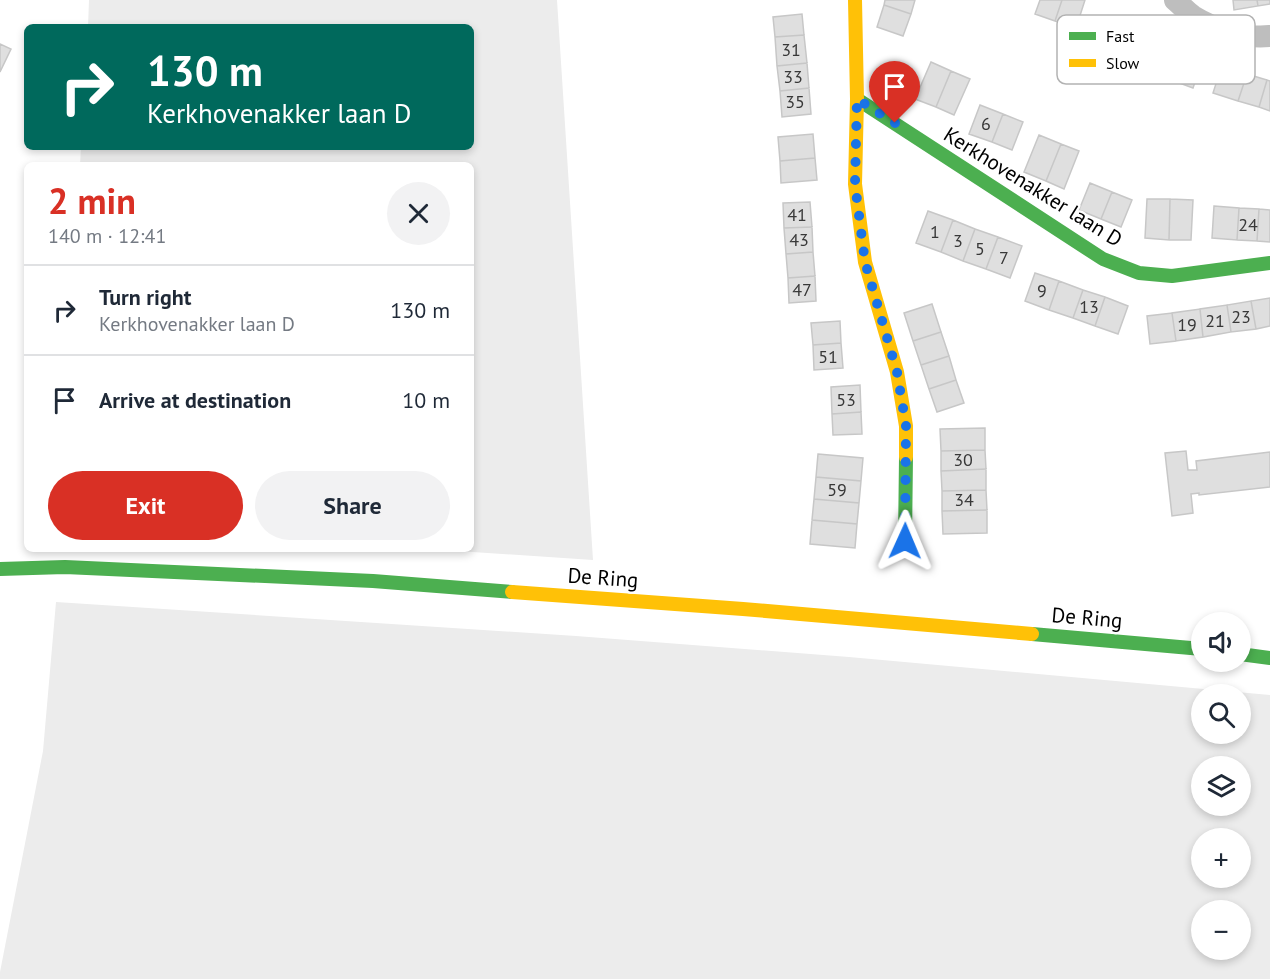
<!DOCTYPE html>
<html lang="en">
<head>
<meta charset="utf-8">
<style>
  :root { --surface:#fff; --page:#f2f2f3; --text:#1f2937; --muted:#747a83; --line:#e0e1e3; --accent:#d93025 }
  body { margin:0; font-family:"PT Sans",sans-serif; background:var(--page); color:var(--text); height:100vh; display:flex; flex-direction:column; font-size:22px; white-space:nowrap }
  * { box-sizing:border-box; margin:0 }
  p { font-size:20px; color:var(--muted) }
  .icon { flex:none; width:33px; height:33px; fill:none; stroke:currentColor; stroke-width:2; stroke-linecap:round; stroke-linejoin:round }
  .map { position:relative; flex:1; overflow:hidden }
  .drawer { position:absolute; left:24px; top:162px; width:450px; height:390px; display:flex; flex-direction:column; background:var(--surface); border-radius:9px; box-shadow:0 3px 9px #0003 }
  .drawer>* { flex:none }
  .guide { position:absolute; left:24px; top:24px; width:450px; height:126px; border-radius:9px; box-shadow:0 3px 9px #0003; background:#00695c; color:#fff; overflow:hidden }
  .tools { position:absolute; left:1191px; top:612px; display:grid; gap:12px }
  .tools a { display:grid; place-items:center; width:60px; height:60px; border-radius:50%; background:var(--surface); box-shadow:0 3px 9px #0003; font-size:30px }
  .pin { position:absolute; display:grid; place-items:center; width:51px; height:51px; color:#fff; margin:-62px -26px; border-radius:50% 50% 50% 0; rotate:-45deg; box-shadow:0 0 6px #0007 }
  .pin .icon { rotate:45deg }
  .me { position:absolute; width:66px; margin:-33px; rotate:1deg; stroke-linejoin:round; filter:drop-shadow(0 0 4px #0008) }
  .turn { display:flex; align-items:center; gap:21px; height:126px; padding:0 24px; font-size:27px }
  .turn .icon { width:78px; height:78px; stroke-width:2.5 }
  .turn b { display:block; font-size:42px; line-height:51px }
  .round { display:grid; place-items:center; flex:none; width:63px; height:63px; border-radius:32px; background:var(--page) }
  .headline { display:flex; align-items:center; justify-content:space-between; height:102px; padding:0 24px }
  h1 { font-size:36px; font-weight:600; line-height:45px; color:var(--accent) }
  .cta { display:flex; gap:12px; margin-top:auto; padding:12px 24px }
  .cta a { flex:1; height:69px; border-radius:36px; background:var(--accent); color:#fff; font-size:24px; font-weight:600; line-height:69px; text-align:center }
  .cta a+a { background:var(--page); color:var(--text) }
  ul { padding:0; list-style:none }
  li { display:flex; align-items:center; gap:18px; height:90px; padding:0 24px; border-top:2px solid var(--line) }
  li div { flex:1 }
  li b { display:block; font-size:22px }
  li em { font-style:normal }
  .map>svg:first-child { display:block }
  .green { fill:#ececec; fill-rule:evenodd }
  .building { fill:#dfdfdf; stroke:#c7c7c7; stroke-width:1.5 }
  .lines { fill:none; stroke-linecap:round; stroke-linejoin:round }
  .street { stroke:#bebebe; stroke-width:22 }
  .fast { stroke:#4caf50; stroke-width:14 }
  .slow { stroke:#ffc107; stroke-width:14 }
  .route { stroke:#1a73e8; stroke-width:10; stroke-dasharray:0 18 }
  .labels { text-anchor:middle; stroke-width:4.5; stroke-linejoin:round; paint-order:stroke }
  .number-label { font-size:18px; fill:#383838 }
  .street-label { font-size:21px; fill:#000; stroke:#fff }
  .key { fill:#fff; stroke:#b2b2b2; stroke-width:1.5 }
  .key-label { font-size:16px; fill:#000 }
</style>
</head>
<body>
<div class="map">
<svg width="1270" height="979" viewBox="0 0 1270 979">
  <rect width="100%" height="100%" fill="#fff"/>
  <path class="green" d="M89,0H557L593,560L427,549H471V165H80L81,147H471V27H88Z
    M56,602L576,636L849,657L1270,695V979H0V972L43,751ZM1202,694H1240V734H1202ZM1202,766H1240V806H1202ZM1202,838H1240V878H1202ZM1202,910H1240V950H1202Z"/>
  <path class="building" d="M885,0H915L911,14L884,5Z
    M1040,0H1062L1055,21L1035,14Z
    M1062,0H1085L1076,28L1055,21Z
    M1233,0H1257L1258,6L1234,10Z
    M1257,0H1270V4L1258,6Z
    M884,5L911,14L903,36L877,27Z
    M802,14L804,35L775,37L773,17Z
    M804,35L807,63L777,66L775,37Z
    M0,44L11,49L0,72Z
    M1183,53L1203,59L1193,88L1174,81Z
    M931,62L951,71L936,107L915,99Z
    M807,63L809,88L780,91L777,66Z
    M1222,65L1247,74L1238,101L1213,93Z
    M951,71L970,79L954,115L936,107Z
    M1247,74L1267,80L1259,107L1238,101Z
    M1267,80L1270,81V111L1259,107Z
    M809,88L811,114L782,117L780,91Z
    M980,105L1003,114L992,142L969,134Z
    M1003,114L1023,122L1012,150L992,142Z
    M813,134L815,158L780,161L778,137Z
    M1039,135L1061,144L1046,181L1024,172Z
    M1061,144L1079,151L1064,189L1046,181Z
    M815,158L817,180L781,183L780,161Z
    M1090,183L1112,192L1101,219L1079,210Z
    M1112,192L1132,200L1121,227L1101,219Z
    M1147,199H1170L1169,240L1145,238Z
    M1170,199L1193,200L1191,240H1169Z
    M810,202L812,227L784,228L783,203Z
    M1214,206L1239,208L1237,240L1212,238Z
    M1239,208L1259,209L1257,241L1237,240Z
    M1259,209L1270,210V242L1257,241Z
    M928,211L953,220L941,252L916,243Z
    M953,220L975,229L963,261L941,252Z
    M812,227L813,252L786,254L784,228Z
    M975,229L998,237L986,269L963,261Z
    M998,237L1022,246L1010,278L986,269Z
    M813,252L815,276L788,278L786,254Z
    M1035,273L1059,281L1049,310L1025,301Z
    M815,276L816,301L789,303L788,278Z
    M1059,281L1083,290L1073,318L1049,310Z
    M1083,290L1105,297L1095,326L1073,318Z
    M1105,297L1128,306L1118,334L1095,326Z
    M1270,298V326L1256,329L1251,301Z
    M1251,301L1256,329L1231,332L1227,305Z
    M932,304L941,332L913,341L904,313Z
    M1227,305L1231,332L1203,337L1200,309Z
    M1200,309L1203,337L1176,341L1172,313Z
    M1172,313L1176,341L1150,344L1147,316Z
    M840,321L841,343L813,345L811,323Z
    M941,332L949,356L921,365L913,341Z
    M841,343L843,368L814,370L813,345Z
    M949,356L956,380L929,389L921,365Z
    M956,380L964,403L937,412L929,389Z
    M860,385L861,412L832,414L831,387Z
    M861,412L862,434L833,435L832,414Z
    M985,428V450L941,451L940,429Z
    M985,450L986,469L941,471V451Z
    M1186,451L1188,470H1197L1196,461L1270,452V487L1199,495V493L1191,494L1193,513L1172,516L1165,453Z
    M818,454L863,458L861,481L816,477Z
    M986,469V490L942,491L941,471Z
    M816,477L861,481L859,503L814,499Z
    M986,490L987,510L942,511V491Z
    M814,499L859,503L857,524L812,520Z
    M987,510V533L943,534L942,511Z
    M812,520L857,524L855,548L810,544Z"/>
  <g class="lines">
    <path class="street" d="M1175,0C1181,5 1186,11 1193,16C1214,29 1245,39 1270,36"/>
    <path class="fast" d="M857,99L1103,259L1139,273L1172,276L1270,263
      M905,541L906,457
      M0,569L65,567L373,581L512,592
      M1032,634L1202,649
      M1240,654L1270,658"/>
    <path class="slow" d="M855,0L857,99L855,184L865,262L897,372L906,426V457
      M512,592L743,609L1032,634"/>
  </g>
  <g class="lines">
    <path class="route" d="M895,123L857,99L855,184L865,262L897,372L906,426L905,541"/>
  </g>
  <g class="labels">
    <g class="number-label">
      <text x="791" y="56">31</text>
      <text x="793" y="83">33</text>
      <text x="795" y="108">35</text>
      <text x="986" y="130">6</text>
      <text x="797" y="221">41</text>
      <text x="1248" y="231">24</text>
      <text x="935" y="238">1</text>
      <text x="799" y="246">43</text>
      <text x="958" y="247">3</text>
      <text x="980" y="255">5</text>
      <text x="1004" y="264">7</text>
      <text x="802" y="296">47</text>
      <text x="1042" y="297">9</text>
      <text x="1089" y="313">13</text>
      <text x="1241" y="323">23</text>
      <text x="1215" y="327">21</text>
      <text x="1187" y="331">19</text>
      <text x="828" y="363">51</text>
      <text x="846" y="406">53</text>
      <text x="963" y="466">30</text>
      <text x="837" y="496">59</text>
      <text x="964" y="506">34</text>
    </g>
    <g class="street-label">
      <text transform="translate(1033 187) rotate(32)" y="7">Kerkhovenakker laan D</text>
      <text transform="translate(603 578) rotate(4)" y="7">De Ring</text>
      <text transform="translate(1087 618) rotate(5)" y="7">De Ring</text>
    </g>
  </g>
  <rect x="1057" y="15" width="198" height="69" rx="9" class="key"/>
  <rect x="1069" y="32" width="27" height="8" fill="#4caf50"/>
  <rect x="1069" y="59" width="27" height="8" fill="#ffc107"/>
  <g class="key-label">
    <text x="1106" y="42">Fast</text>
    <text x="1106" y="69">Slow</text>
  </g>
</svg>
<div class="tools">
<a><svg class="icon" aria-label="sound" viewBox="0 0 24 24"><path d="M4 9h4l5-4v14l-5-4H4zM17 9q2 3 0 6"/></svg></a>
<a><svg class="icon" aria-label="search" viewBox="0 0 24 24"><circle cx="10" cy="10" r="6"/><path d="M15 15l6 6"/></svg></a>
<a><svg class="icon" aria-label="layers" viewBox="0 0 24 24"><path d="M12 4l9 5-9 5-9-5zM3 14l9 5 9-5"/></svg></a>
<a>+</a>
<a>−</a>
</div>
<div class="pin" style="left:895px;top:123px;background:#d93025"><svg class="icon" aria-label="arrive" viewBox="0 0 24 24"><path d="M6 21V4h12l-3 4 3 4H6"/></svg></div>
<svg class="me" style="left:905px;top:541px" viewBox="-20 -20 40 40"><path d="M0-17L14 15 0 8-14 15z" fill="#1a73e8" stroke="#fff" stroke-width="4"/></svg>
<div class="guide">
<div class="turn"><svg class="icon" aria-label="right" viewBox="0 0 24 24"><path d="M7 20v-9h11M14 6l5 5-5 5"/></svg><div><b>130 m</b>Kerkhovenakker laan D</div></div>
</div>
<section class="drawer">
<div class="headline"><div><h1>2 min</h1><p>140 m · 12:41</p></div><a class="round"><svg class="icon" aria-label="close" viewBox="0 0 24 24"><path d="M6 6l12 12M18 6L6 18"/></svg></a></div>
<ul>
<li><svg class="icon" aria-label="right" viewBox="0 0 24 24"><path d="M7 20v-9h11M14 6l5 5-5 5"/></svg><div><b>Turn right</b><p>Kerkhovenakker laan D</p></div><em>130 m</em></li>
<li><svg class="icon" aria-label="arrive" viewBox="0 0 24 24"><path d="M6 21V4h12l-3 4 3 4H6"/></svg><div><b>Arrive at destination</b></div><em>10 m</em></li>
</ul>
<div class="cta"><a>Exit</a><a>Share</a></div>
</section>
</div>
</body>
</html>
